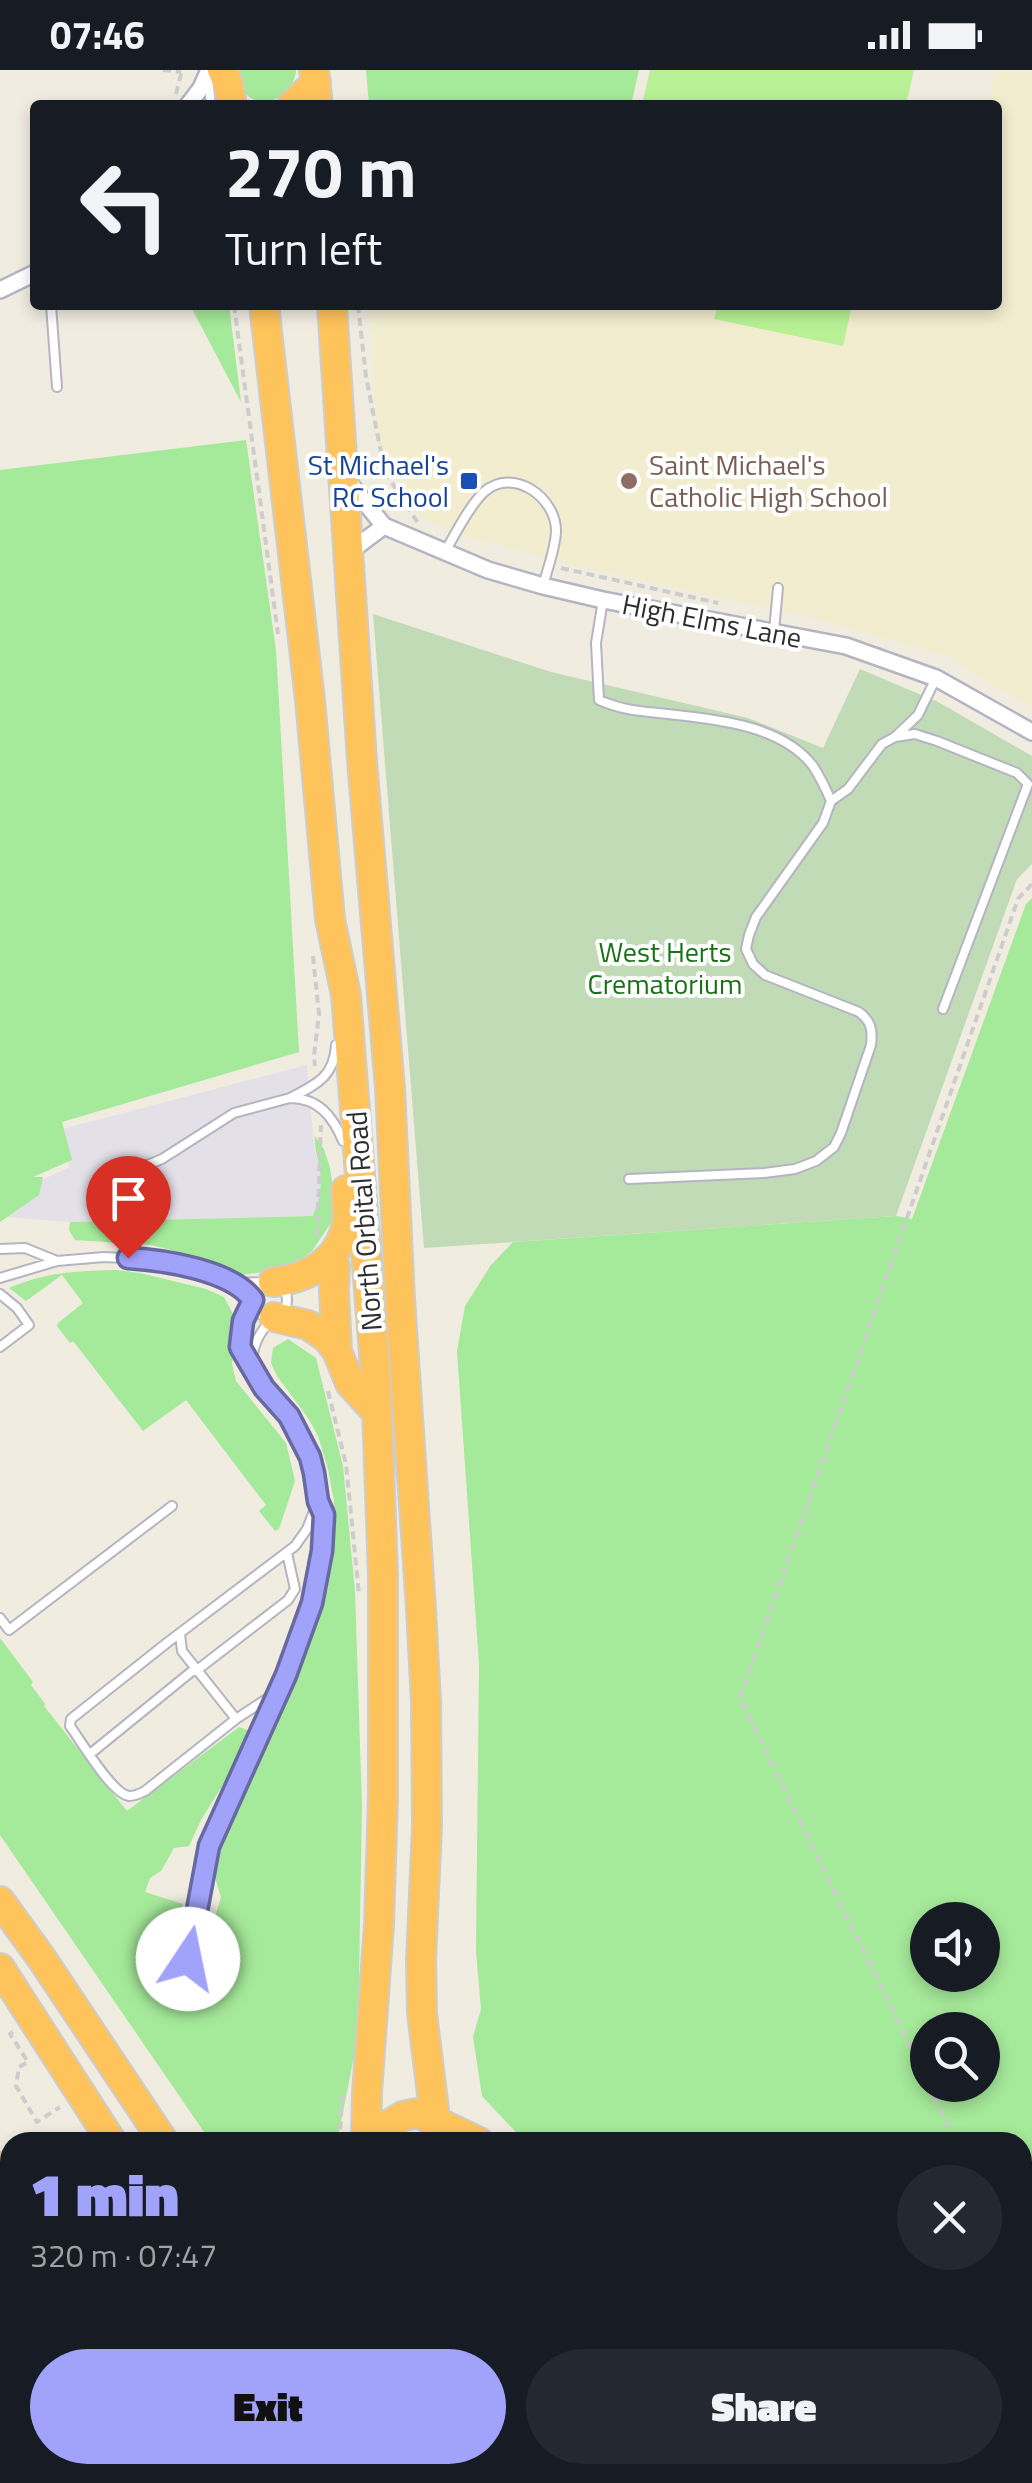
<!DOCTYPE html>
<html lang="en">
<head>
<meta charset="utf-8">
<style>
  :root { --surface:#171b24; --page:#242831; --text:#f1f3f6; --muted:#9ea1a6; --accent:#a1a2fa }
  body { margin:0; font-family:"Titillium Web",sans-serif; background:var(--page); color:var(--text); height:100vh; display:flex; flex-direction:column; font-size:38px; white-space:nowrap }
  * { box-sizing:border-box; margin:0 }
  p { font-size:32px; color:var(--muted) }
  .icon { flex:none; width:55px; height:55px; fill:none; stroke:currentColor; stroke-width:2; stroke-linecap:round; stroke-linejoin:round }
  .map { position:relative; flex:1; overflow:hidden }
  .panel { position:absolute; left:0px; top:2062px; width:1032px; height:352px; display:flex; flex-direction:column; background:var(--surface); border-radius:30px 30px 0 0; box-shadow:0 5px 15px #0003 }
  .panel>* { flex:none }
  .guide { position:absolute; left:30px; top:30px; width:972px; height:210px; border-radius:10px; box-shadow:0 5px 15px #0003; background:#171b24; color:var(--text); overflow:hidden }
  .tools { position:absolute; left:910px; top:1832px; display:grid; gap:20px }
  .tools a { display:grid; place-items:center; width:90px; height:90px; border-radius:50%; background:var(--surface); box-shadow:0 5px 15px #0003; font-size:50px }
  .pin { position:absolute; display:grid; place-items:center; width:85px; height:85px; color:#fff; margin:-102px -42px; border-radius:50% 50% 50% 0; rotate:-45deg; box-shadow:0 0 10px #0007 }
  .pin .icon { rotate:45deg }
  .me { position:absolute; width:110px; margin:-55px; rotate:11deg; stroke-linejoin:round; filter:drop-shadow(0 0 8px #0008) }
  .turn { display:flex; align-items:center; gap:35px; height:210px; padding:0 30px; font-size:45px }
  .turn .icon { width:130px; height:130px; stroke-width:2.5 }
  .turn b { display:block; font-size:70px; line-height:85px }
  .round { display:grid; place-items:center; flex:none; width:105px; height:105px; border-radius:52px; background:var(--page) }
  .overview { display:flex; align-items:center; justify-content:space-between; height:170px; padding:0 30px }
  h1 { font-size:60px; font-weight:800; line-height:75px; color:var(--accent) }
  .cta { display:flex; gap:20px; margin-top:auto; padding:20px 30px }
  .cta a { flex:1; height:115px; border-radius:60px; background:var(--accent); color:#111; font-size:40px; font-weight:800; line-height:115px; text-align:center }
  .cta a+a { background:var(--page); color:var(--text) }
  .status { display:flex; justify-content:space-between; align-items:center; height:70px; padding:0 50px; background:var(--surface); direction:ltr }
  .status svg { height:28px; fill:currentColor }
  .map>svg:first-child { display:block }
  .industrial { fill:#e4e0e8 }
  .education { fill:#f2edcf }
  .green { fill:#a5e99a; fill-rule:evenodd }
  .cemetery { fill:#c1dbb6 }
  .pitch { fill:#b8f195 }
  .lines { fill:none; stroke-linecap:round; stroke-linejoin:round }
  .lane-casing { stroke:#b4b4c2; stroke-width:12 }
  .street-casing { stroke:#b4b4c2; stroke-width:20 }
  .highway-casing { stroke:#cdcdcd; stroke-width:32 }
  .path { stroke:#cdcdcd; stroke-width:4; stroke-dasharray:8 5; stroke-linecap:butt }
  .lane { stroke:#fff; stroke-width:8 }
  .street { stroke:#fff; stroke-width:15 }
  .highway { stroke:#ffc35c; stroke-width:28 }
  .route-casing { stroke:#6969a2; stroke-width:25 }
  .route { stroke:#a1a2fa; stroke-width:18 }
  .transit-dot { fill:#1a4fb4; stroke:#fff; stroke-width:4 }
  .education-dot { fill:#8d6e63; stroke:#fff; stroke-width:4 }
  .labels { text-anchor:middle; stroke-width:8; stroke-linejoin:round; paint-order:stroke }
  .transit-label { font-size:28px; fill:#164399; stroke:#fff; text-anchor:end }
  .education-label { font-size:28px; fill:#785e54; stroke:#fff; text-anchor:start }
  .street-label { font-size:28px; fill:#2e2e2e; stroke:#fff }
  .park-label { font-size:28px; fill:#177216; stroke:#fff }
</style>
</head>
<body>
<div class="status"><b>07:46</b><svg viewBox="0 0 49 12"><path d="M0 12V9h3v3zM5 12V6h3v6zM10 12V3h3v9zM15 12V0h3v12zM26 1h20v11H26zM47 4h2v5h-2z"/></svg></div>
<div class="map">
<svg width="1032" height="2413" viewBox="0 0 1032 2413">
  <rect width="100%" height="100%" fill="#f0ece0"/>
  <path class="industrial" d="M307,995L314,1075L320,1102V1126L314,1146L70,1152L7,1147L2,1128L70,1097L59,1060Z"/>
  <path class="education" d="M997,0H1032V638L947,586L822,550L568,494L462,465L420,448L378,374L369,235H923L928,237L929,235H998V35H986Z"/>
  <path class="green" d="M237,0H296V1C294,23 265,44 246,24C241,18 239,7 237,0Z
    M366,0H639L631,35H369Z
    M190,235H229L241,332Z
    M246,370L276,580L299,982L62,1052L72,1090L33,1107H43L39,1125L0,1152V400Z
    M1032,828V2362L1022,2353V2072H525L482,2026L473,1967L481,1939L476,1881L479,1594L457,1281L465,1236L491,1195L513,1172L896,1146L912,1149L1026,834ZM928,1850H982V1905H928ZM928,1960H982V2015H928Z
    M315,1066L324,1079L330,1098L334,1126L333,1150L312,1181L296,1193L278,1200L240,1205L179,1182L151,1175L75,1170L69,1160L70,1152L313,1146C319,1131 322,1118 320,1102C319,1090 314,1079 315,1066Z
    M116,1200L140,1203L206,1219L224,1227L235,1248L232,1294L236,1311L286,1373L295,1411L279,1459L275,1461L259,1441L266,1435L186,1330L143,1361L73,1271L70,1273L57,1256L58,1253L83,1233L62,1205L26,1231L9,1218C47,1202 75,1201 116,1200Z
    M288,1269L316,1288L343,1396L355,1522L362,1736L358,1966L337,2072H211L0,1765V1568L33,1612L31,1615L45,1634L44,1636L127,1741L239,1657L255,1663L201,1750L189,1776L174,1778L161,1801L150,1808L145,1822L183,1834L175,1870L173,1906L195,1913L221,1827L212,1798L216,1778L267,1667L315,1535L330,1482L334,1431L328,1399L318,1366L308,1348L277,1306L271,1293L273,1278Z
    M1023,2386L1032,2395V2413H814L812,2405H1022Z
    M444,2405H755L758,2413H449Z"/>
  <path class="cemetery" d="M373,544L551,602L748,648L823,678L860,599L938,632L1032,686V794L1017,809L896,1146L424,1178Z"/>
  <path class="pitch" d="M650,0H914L906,35H642Z
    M718,235H852L843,276L714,249Z"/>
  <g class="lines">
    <g class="lane-casing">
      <path id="lane" d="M208,10L211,35
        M51,235L57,317
        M445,482C455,464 470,435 484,422C513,396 557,428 556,462C555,480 547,500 543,516
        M603,530L596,573L599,630C625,641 640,641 668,644C715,649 782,655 813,696C820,707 826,719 831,731
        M774,561L778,518
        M895,667L915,664L937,671L1017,703L1028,714L943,939
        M336,975C334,1007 317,1014 290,1028C319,1028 333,1047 343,1071
        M114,1106L140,1098L162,1089L234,1043L290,1028
        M629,1109L764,1103L795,1099L816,1091L834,1077L841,1063L871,975C873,960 871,951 859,942L765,905L753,894L746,879L749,865L756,847L823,753L831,731L848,719L882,674L895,667L918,645L936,608
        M0,1179L25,1178L57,1191
        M0,1208L57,1191L104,1187L164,1190L234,1213
        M267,1212L234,1213L242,1217L253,1230C243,1252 233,1274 252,1295C252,1276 259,1263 271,1250
        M253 1230a17 17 0 1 1 34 0a17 17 0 1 1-34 0Z
        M0,1224L17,1238L29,1255L0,1277
        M252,1295L264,1317L289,1346L303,1371L315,1403L318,1431L324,1445L322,1481L312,1533L285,1605L271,1626L236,1649L145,1721C139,1724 136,1726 129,1726C112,1724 81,1671 70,1656L71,1649L168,1572L295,1476L307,1459L318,1431
        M0,1548L9,1560L172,1436
        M180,1564L182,1581L236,1649
        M90,1684L191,1602L201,1597L288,1530L295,1519L287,1483
        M188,1889L209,1776L261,1664L276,1624"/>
    </g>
    <g class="street-casing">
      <path id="street" d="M188,35L201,18L209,0
        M0,220L35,203
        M346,409L384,456L488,500L543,516L603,530L846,576L936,608L1032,662
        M348,483L384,456
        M173,2405L175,2413"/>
    </g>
    <g class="highway-casing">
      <path id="highway" d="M222,0L228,13L232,35
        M314,0L318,35
        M292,35L316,13
        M264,235L310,630L330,849L346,925L376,1310L383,1506V1727L379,1854L367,2023L366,2072
        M332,235L362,691L390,1018L400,1229L421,1539L426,1633L427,1756L421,1891L422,1943L438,2072
        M332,1185L335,1197L334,1221L337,1281
        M273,1212C308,1209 341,1190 347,1152C348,1142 346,1130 346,1120
        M274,1247L308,1255L327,1268L337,1281L350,1313L377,1343
        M0,1831L42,1889L164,2072
        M0,1898L112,2072
        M367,2067L403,2046L418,2043L479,2072
        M0,2098L10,2095
        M0,2392L10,2403
        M301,2405L306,2413
        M377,2405L382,2413
        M409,2405L414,2413
        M764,2405L767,2413
        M350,2413L352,2405"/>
    </g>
    <path class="path" d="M163,0L181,2
      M176,24L182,0
      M234,235L278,564
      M358,235L366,307L385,402L418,453
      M561,498L718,533
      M313,886L319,944L314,986L315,996
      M317,1166L321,1055
      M328,1321L346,1394L359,1524
      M13,1962L10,1964L28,1992L19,1997L16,2016L37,2052L60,2037
      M928,2013L740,1628L1018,829L1032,814
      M928,2015L956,2072
      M339,2072L343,2022
      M1022,2209L1032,2228"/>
    <use href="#lane" class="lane"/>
    <use href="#street" class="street"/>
    <use href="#highway" class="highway"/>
  </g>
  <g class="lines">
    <g class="route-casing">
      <path id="route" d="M128,1188C163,1190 232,1200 253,1230L243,1251L240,1277L264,1318L289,1346L310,1387L314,1403L318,1431L324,1445L322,1481L312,1533L286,1605L209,1776L188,1889"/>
    </g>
    <use href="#route" class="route"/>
  </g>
  <rect class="transit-dot" x="459" y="401" width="20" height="20" rx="5"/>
  <circle class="education-dot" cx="629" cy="411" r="10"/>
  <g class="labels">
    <g class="transit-label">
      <text x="449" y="405">St Michael's<tspan x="449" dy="32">RC School</tspan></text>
    </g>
    <g class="education-label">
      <text x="649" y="405">Saint Michael's<tspan x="649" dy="32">Catholic High School</tspan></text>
    </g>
    <g class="street-label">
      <text transform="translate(712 551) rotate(11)" y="10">High Elms Lane</text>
      <text transform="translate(364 1151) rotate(-94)" y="10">North Orbital Road</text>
    </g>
    <g class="park-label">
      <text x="665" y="892">West Herts<tspan x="665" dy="32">Crematorium</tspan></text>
    </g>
  </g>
</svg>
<div class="tools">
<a><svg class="icon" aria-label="sound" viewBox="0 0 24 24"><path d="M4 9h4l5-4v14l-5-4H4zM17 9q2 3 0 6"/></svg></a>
<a><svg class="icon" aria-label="search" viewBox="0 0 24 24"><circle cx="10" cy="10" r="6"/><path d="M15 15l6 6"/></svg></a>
</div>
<div class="pin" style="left:128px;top:1188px;background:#d93025"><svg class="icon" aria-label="arrive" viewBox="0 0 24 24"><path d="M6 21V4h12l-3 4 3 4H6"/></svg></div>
<svg class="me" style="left:188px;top:1889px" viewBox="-20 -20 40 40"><circle r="19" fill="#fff"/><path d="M0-13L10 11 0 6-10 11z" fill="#a1a2fa"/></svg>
<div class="guide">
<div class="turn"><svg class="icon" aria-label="left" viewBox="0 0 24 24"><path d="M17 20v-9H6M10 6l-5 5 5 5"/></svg><div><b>270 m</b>Turn left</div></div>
</div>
<section class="panel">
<div class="overview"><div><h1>1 min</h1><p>320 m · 07:47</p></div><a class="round"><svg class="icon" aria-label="close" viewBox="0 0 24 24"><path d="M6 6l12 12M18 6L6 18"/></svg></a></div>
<div class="cta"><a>Exit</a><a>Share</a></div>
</section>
</div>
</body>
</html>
